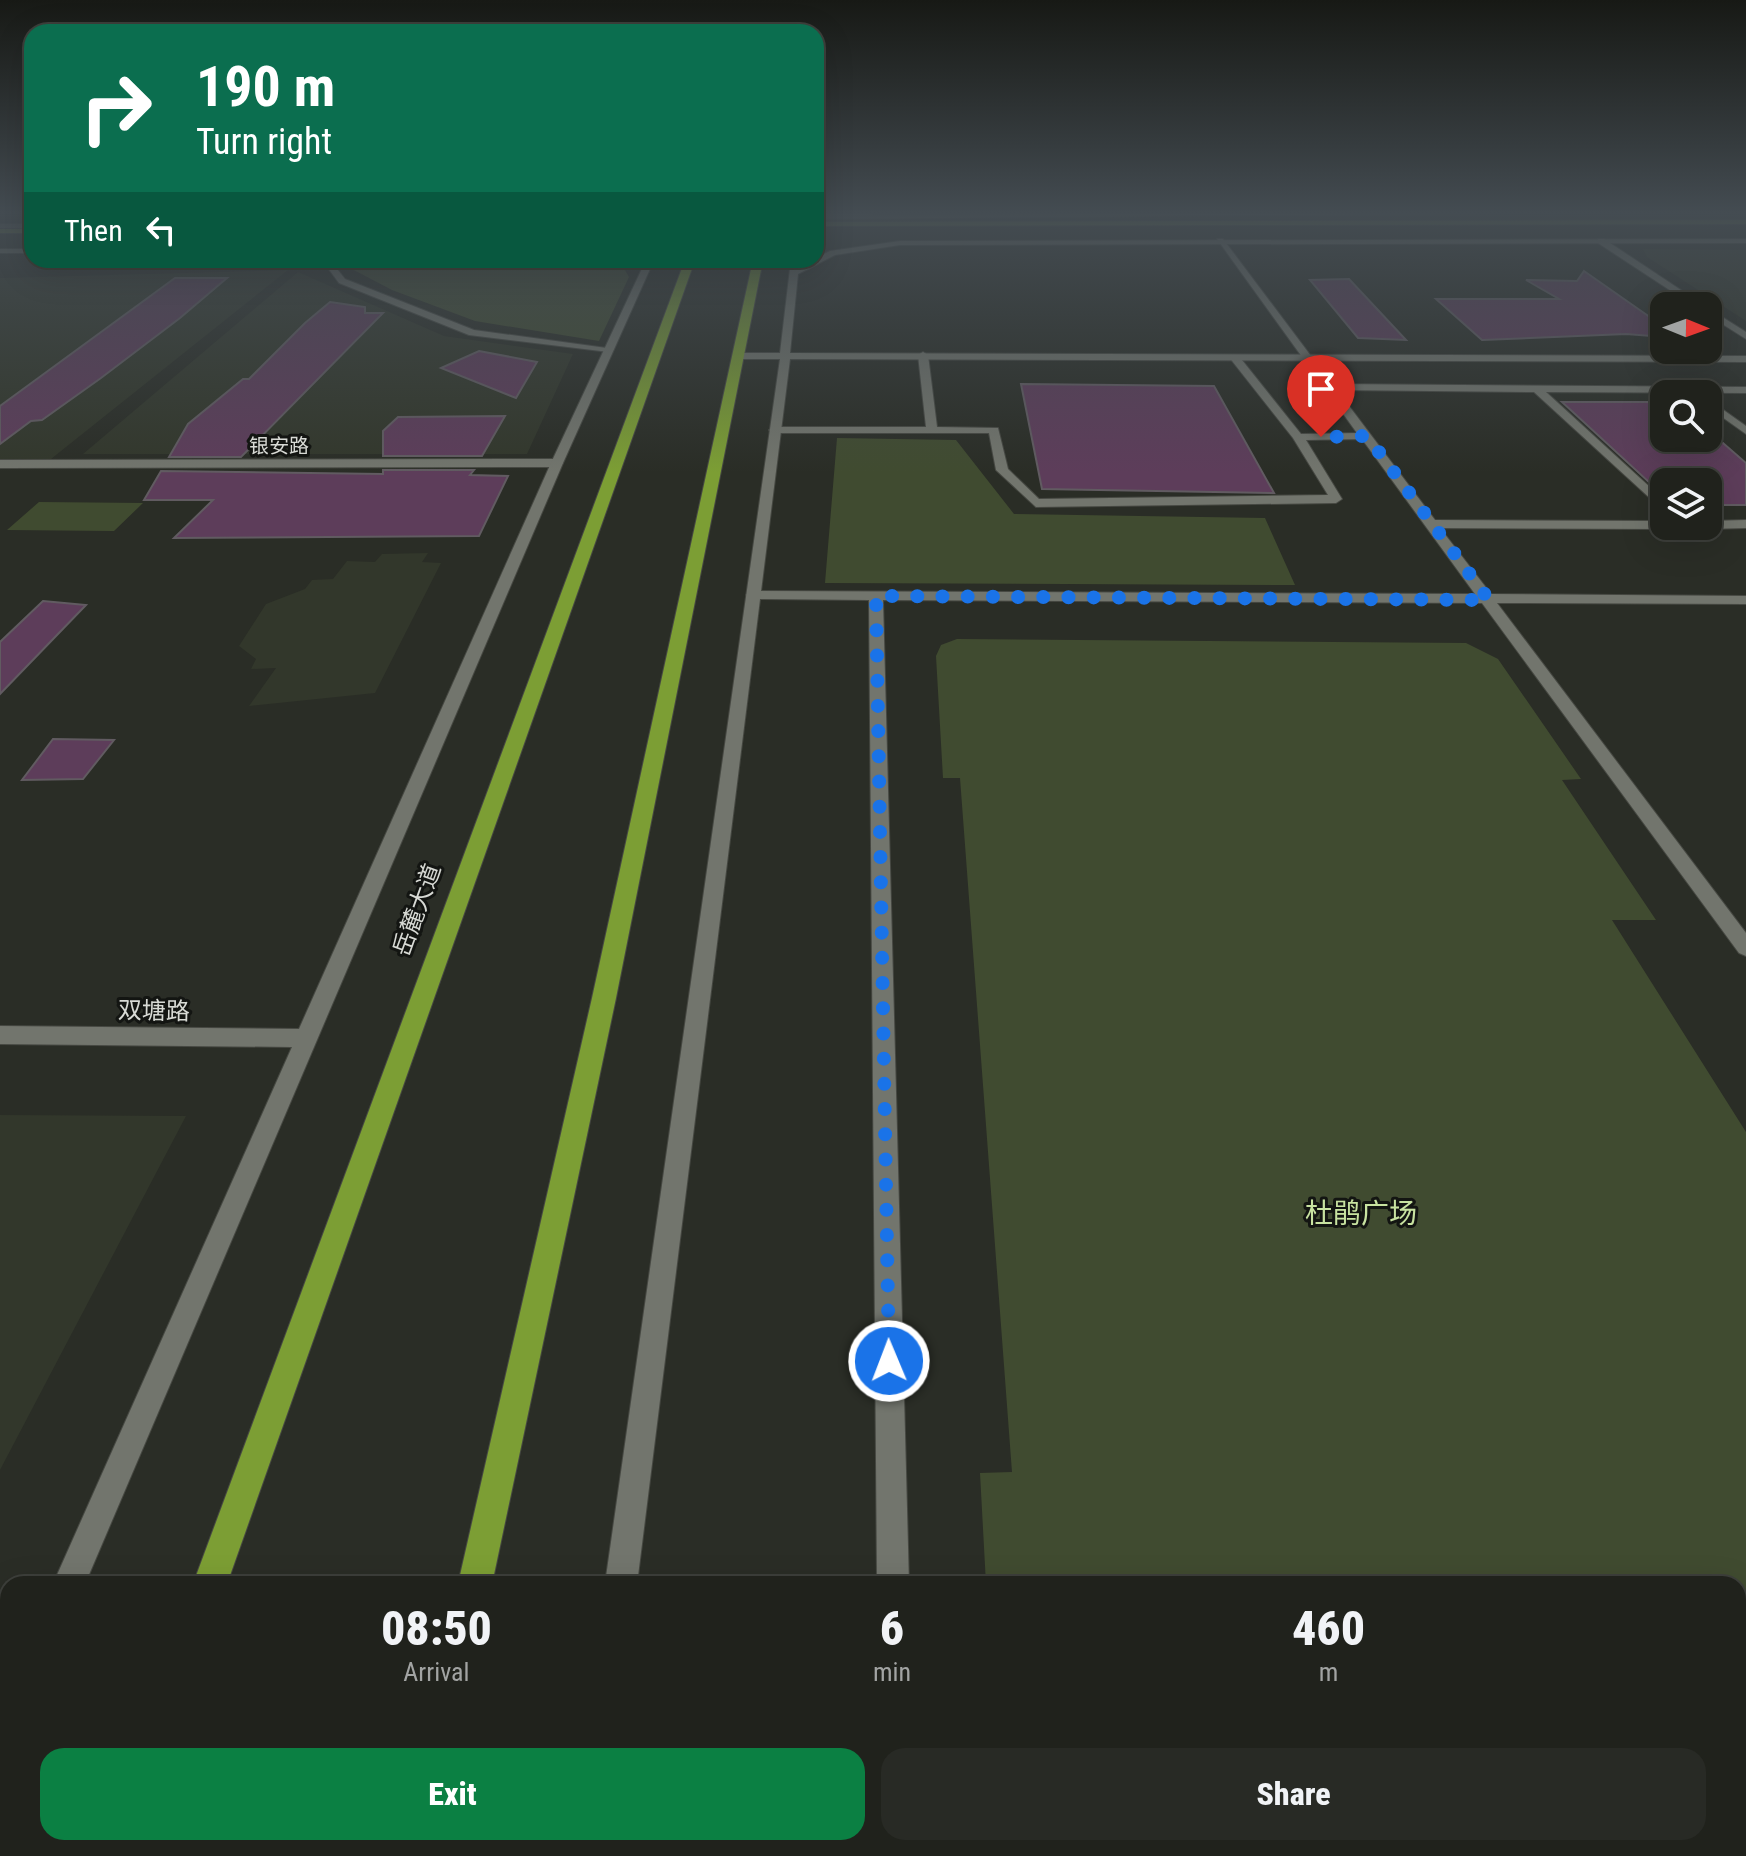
<!DOCTYPE html>
<html lang="en">
<head>
<meta charset="utf-8">
<style>
  :root { --surface:#20221c; --page:#282a25; --text:#f1f3f6; --muted:#a2a4a3; --line:#3d3f3b; --accent:#0b8043 }
  body { margin:0; font-family:"Roboto Condensed","Noto Sans SC",sans-serif; background:var(--page); color:var(--text); height:100vh; display:flex; flex-direction:column; font-size:30px; white-space:nowrap }
  * { box-sizing:border-box; margin:0 }
  p { font-size:26px; color:var(--muted) }
  .icon { flex:none; width:44px; height:44px; fill:none; stroke:currentColor; stroke-width:2; stroke-linecap:round; stroke-linejoin:round }
  .map { position:relative; flex:1; overflow:hidden }
  .side { position:absolute; left:0px; top:1576px; width:1746px; height:280px; display:flex; flex-direction:column; background:var(--surface); border-radius:24px 24px 0 0; box-shadow:0 8px 32px #0002,0 0 0 2px var(--line) }
  .side>* { flex:none }
  .guide { position:absolute; left:24px; top:24px; width:800px; height:244px; border-radius:24px; box-shadow:0 8px 32px #0002,0 0 0 2px var(--line); background:#0b6e4f; color:#fff; overflow:hidden }
  .needle { width:52px; rotate:91deg }
  .buttons { position:absolute; left:1650px; top:292px; display:grid; gap:16px }
  .buttons a { display:grid; place-items:center; width:72px; height:72px; border-radius:16px; background:var(--surface); box-shadow:0 8px 32px #0002,0 0 0 2px var(--line); font-size:40px }
  .pin { position:absolute; display:grid; place-items:center; width:68px; height:68px; color:#fff; margin:-82px -34px; border-radius:50% 50% 50% 0; rotate:-45deg; box-shadow:0 0 8px #0007 }
  .pin .icon { rotate:45deg }
  .me { position:absolute; width:88px; margin:-44px; rotate:359deg; stroke-linejoin:round; filter:drop-shadow(0 0 6px #0008) }
  .turn { display:flex; align-items:center; gap:28px; height:168px; padding:0 40px; font-size:36px }
  .turn .icon { width:104px; height:104px; stroke-width:2.5 }
  .turn b { display:block; font-size:56px; line-height:68px }
  .then { display:flex; align-items:center; height:76px; padding:0 40px; background:#0003; gap:16px; font-size:30px }
  .eta { display:flex; justify-content:space-evenly; align-items:center; height:136px; text-align:center }
  .eta b { font-size:48px; font-weight:800; line-height:56px }
  .action { display:flex; gap:16px; margin-top:auto; padding:16px 40px }
  .action a { flex:1; height:92px; border-radius:24px; background:var(--accent); color:#fff; font-size:32px; font-weight:800; line-height:92px; text-align:center }
  .action a+a { background:var(--page); color:var(--text) }
  .map>svg:first-child { display:block }
  .built { fill:#32372b }
  .green { fill:#404b30 }
  .building { fill:#5d3d5a; stroke:#615b61; stroke-width:2 }
  .lines { fill:none; stroke-linecap:round; stroke-linejoin:round }
  .minor-casing { stroke:#464842; stroke-width:2 }
  .tertiary-casing { stroke:#464842; stroke-width:2 }
  .primary-casing { stroke:#464842; stroke-width:2 }
  .trunk-casing { stroke:#464842; stroke-width:2 }
  .minor { fill:#72756d; fill-rule:evenodd }
  .tertiary { fill:#72756d; fill-rule:evenodd }
  .primary { fill:#7a9442; fill-rule:evenodd }
  .trunk { fill:#7c9e34; fill-rule:evenodd }
  .route { stroke:#1a73e8; stroke-width:14; stroke-dasharray:0 25.2 }
  .labels { text-anchor:middle; stroke-width:6; stroke-linejoin:round; paint-order:stroke }
  .far-street-label { font-size:20px; fill:#d8dad5; stroke:#131512 }
  .street-label { font-size:24px; fill:#d8dad5; stroke:#131512 }
  .near-park-label { font-size:28px; fill:#c8e3a0; stroke:#131512 }
</style>
</head>
<body>
<div class="map">
<svg width="1746" height="1856" viewBox="0 0 1746 1856">
  <rect width="100%" height="100%" fill="#2a2d26"/>
  <path class="built" d="M1643,249L1746,250V321L1647,257Z
    M288,270L51,459H0V278Z
    M298,272L444,336L573,354L527,454H83Z
    M428,553L422,562L441,563L375,693L249,706L276,668L251,669L256,659L239,646L266,604L305,589L312,580L333,579L347,561L375,562L382,554Z
    M0,1115L186,1116L0,1470Z"/>
  <path class="green" d="M380,260H619L629,277L599,341L475,321L392,290L348,267Z
    M837,438L956,440L1014,514L1265,518L1295,585L825,583Z
    M39,502L143,503L114,531L7,530Z
    M957,639L1466,643L1498,659L1581,779L1562,780L1656,920H1612L1746,1132V1856H1001L1000,1848H1738V1584H986L980,1473L1012,1472L960,778H943L936,656L941,645Z"/>
  <path class="building" d="M1584,271L1664,327V337L1626,334L1482,340L1436,299H1559L1526,280L1577,281Z
    M175,278H227L180,318L101,378L42,420L31,421L0,444V406Z
    M1349,279L1406,340L1358,338L1310,280Z
    M330,302L365,307V313H383L241,457H169L188,424L243,379H249L305,323Z
    M479,351L537,362L516,398L441,368Z
    M1021,384L1214,386L1274,493L1042,489Z
    M1562,402H1664V438H1708V430L1746,463V505H1708V482H1664V496Z
    M505,416L482,456H383V431L398,417Z
    M383,470H474L470,475L508,476L479,536L174,538L213,500H144L161,471L383,474Z
    M43,601L86,605L0,694V642Z
    M53,739L114,740L83,779L22,780Z"/>
  <g class="lines">
    <g class="minor-casing">
      <path id="minor" d="M1217,239H1223L1332,384L1746,387V393L1546,392L1664,500V511L1534,392L1337,390L1435,520L1664,521V526H1670L1664,529L1440,528L1491,594L1746,596V604L1497,603L1746,933V956L1739,953L1482,603L883,600L909,1584H877L869,600L753,599L746,595L753,591L1475,594L1362,439L1306,440L1342,499L1336,503L1036,507L996,470L989,433H775L769,430L775,427H926L918,355L923,352L928,355L937,427L998,428L1008,469L1039,499L1328,495L1293,438L1229,357L1238,355L1301,434L1357,433Z
        M1598,239H1604L1705,306H1694L1598,243Z
        M322,260H330L345,279L474,330L614,349L609,352L469,335L339,283Z
        M1708,308L1746,332V339L1708,315Z
        M1708,399L1746,426V434L1708,407Z
        M0,460L557,459L563,463L557,467L0,468Z
        M1746,520V528L1708,529L1702,526H1708V521Z
        M879,1848H915V1856H879Z"/>
    </g>
    <g class="tertiary-casing">
      <path id="tertiary" d="M857,213L877,215L1516,213L816,219V215Z
        M0,224H32V228H0Z
        M1746,239V243L900,245L835,255L798,274L790,353L1746,356V362L790,359L637,1584H605L780,359H739L734,356L739,353H780L791,260H799L798,267L830,251L900,241Z
        M0,249H32V253H0Z
        M646,260H654L563,463L85,1584H53L292,1047L0,1044V1026L299,1029L551,463Z
        M8,1708V1757L0,1760V1711Z
        M567,1848H603L602,1856H566Z"/>
    </g>
    <g class="primary-casing">
      <path id="primary" d="M1746,220V224L816,226V222Z
        M0,229H32V233H0Z
        M631,260H642L651,265L647,268Z"/>
    </g>
    <g class="trunk-casing">
      <path id="trunk" d="M685,260H695L227,1584H193Z
        M753,260H763L616,998L492,1584H458L592,998Z
        M95,1848H135L132,1856H92Z
        M396,1848H436L435,1856H395Z"/>
    </g>
    <use href="#minor" class="minor"/>
    <use href="#tertiary" class="tertiary"/>
    <use href="#primary" class="primary"/>
    <use href="#trunk" class="trunk"/>
  </g>
  <linearGradient id="sky" x2="0" y2="1"><stop stop-color="#171915"/><stop offset="0.45" stop-color="#444c52"/><stop offset="1" stop-color="#444c52" stop-opacity="0"/></linearGradient>
  <rect width="1746" height="473" fill="url(#sky)"/>
  <g class="lines">
    <path class="route" d="M889,1361L876,596L1489,600L1367,436L1321,437"/>
  </g>
  <g class="labels">
    <g class="far-street-label">
      <text x="279" y="453">银安路</text>
    </g>
    <g class="street-label">
      <text transform="translate(417 910) rotate(-70)" y="8">岳麓大道</text>
      <text transform="translate(154 1011) rotate(1)" y="8">双塘路</text>
    </g>
    <g class="near-park-label">
      <text x="1361" y="1223">杜鹃广场</text>
    </g>
  </g>
</svg>
<div class="buttons">
<a><svg class="needle" viewBox="-14 -14 28 28"><path d="M0-13l5 13h-10z" fill="#e53935"/><path d="M0 13l5-13h-10z" fill="#a2a4a3"/></svg></a>
<a><svg class="icon" aria-label="search" viewBox="0 0 24 24"><circle cx="10" cy="10" r="6"/><path d="M15 15l6 6"/></svg></a>
<a><svg class="icon" aria-label="layers" viewBox="0 0 24 24"><path d="M12 4l9 5-9 5-9-5zM3 14l9 5 9-5"/></svg></a>
</div>
<div class="pin" style="left:1321px;top:437px;background:#d93025"><svg class="icon" aria-label="arrive" viewBox="0 0 24 24"><path d="M6 21V4h12l-3 4 3 4H6"/></svg></div>
<svg class="me" style="left:889px;top:1361px" viewBox="-20 -20 40 40"><circle r="17" fill="#1a73e8" stroke="#fff" stroke-width="3"/><path d="M0-11L8 9 0 5-8 9z" fill="#fff"/></svg>
<div class="guide">
<div class="turn"><svg class="icon" aria-label="right" viewBox="0 0 24 24"><path d="M7 20v-9h11M14 6l5 5-5 5"/></svg><div><b>190 m</b>Turn right</div></div>
<div class="then">Then<svg class="icon" aria-label="left" viewBox="0 0 24 24"><path d="M17 20v-9H6M10 6l-5 5 5 5"/></svg></div>
</div>
<section class="side">
<div class="eta">
<div><b>08:50</b><p>Arrival</p></div>
<div><b>6</b><p>min</p></div>
<div><b>460</b><p>m</p></div>
</div>
<div class="action"><a>Exit</a><a>Share</a></div>
</section>
</div>
</body>
</html>
